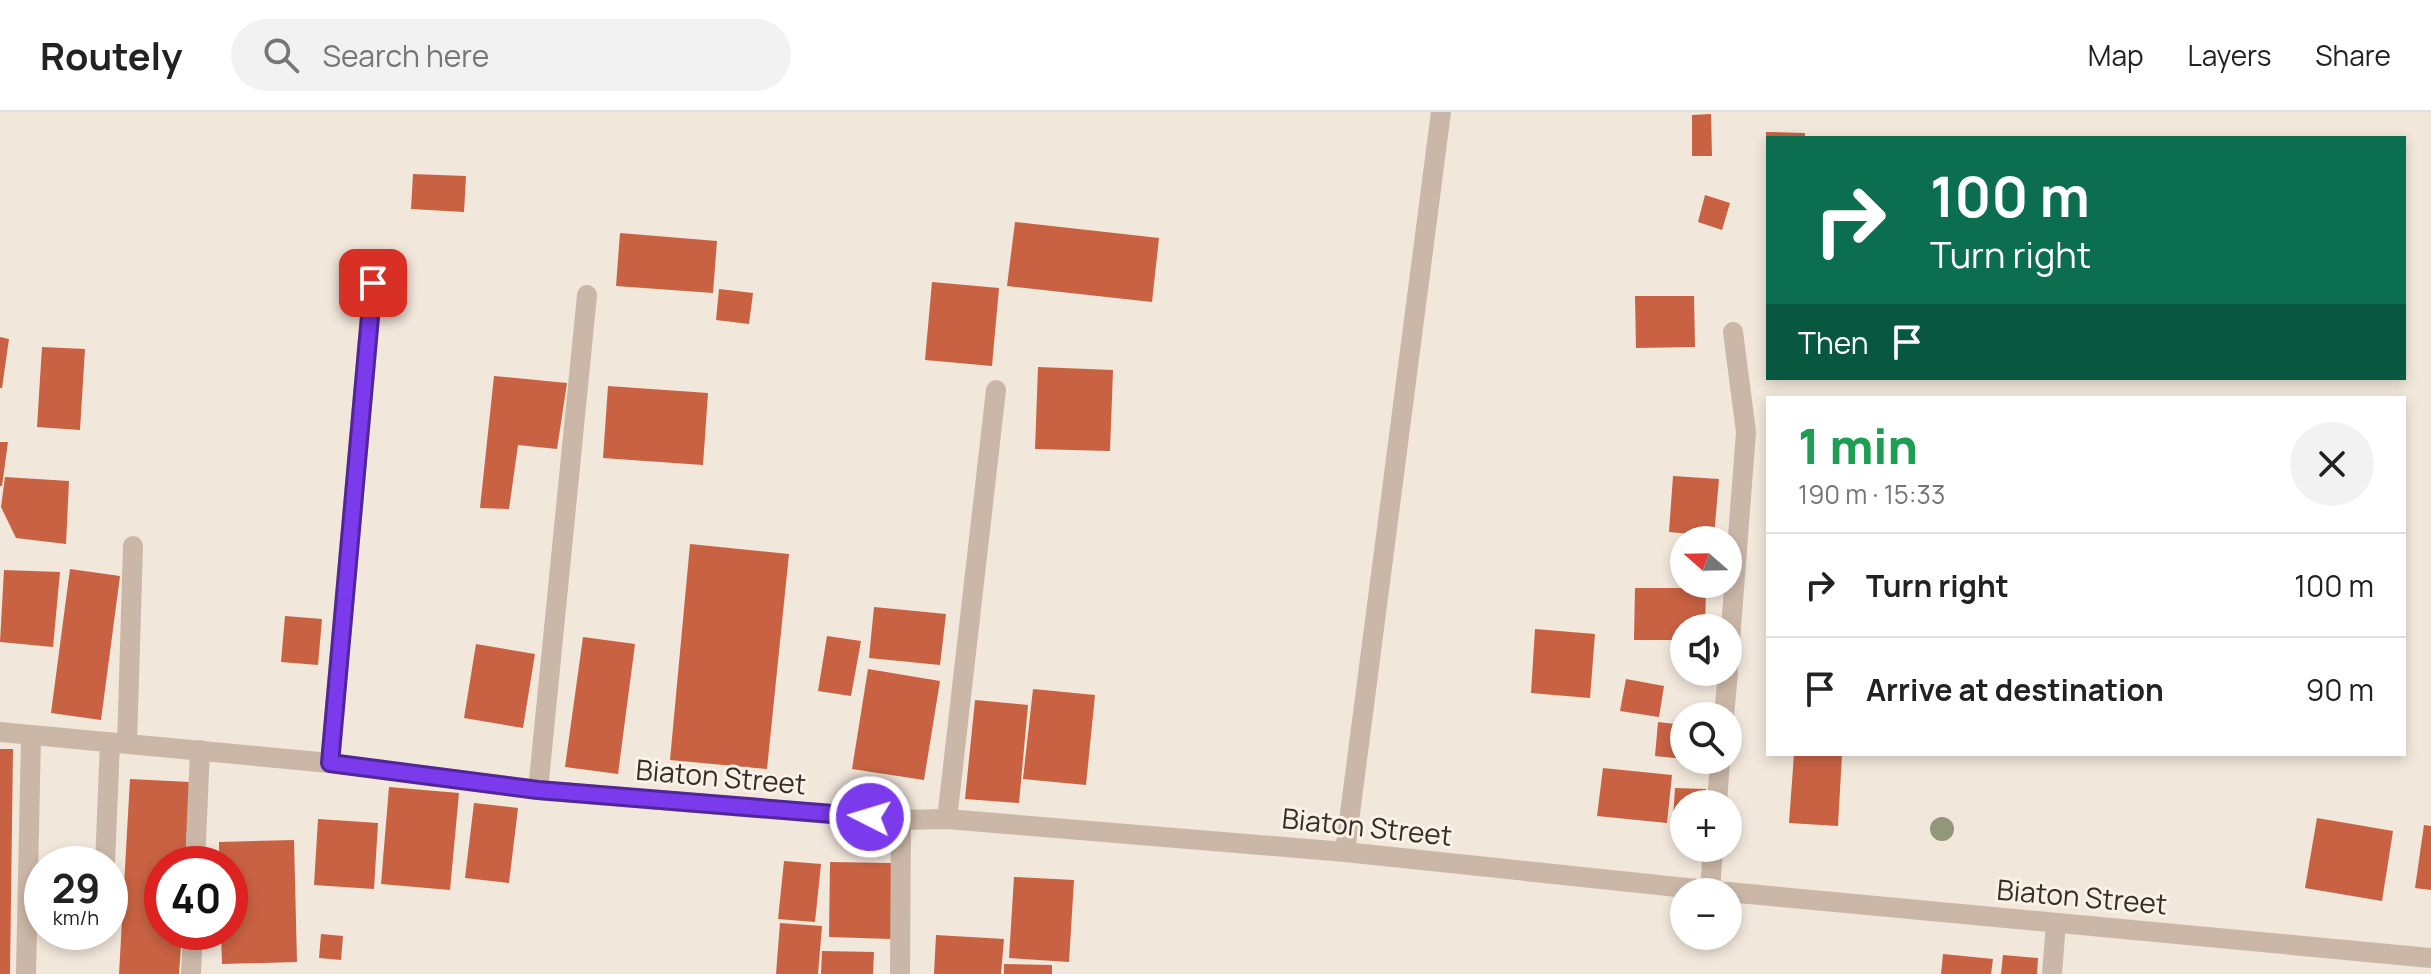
<!DOCTYPE html>
<html lang="en">
<head>
<meta charset="utf-8">
<style>
  :root { --surface:#fff; --page:#f2f2f2; --text:#222; --muted:#767676; --line:#e0e0e0 }
  body { margin:0; font-family:Manrope,sans-serif; background:var(--page); color:var(--text); height:100vh; display:flex; flex-direction:column; font-size:30px; white-space:nowrap }
  * { box-sizing:border-box; margin:0 }
  p { font-size:26px; color:var(--muted) }
  .icon { flex:none; width:44px; height:44px; fill:none; stroke:currentColor; stroke-width:2; stroke-linecap:round; stroke-linejoin:round }
  .map { position:relative; flex:1; overflow:hidden }
  .drawer { position:absolute; left:1766px; top:284px; width:640px; height:360px; display:flex; flex-direction:column; background:var(--surface); border-radius:0px; box-shadow:0 4px 12px #0003 }
  .drawer>* { flex:none }
  .top-card { position:absolute; left:1766px; top:24px; width:640px; height:244px; border-radius:0px; box-shadow:0 4px 12px #0003; background:#0b6e4f; color:#fff; overflow:hidden }
  .needle { width:52px; rotate:290deg }
  .buttons { position:absolute; left:1670px; top:414px; display:grid; gap:16px }
  .buttons a { display:grid; place-items:center; width:72px; height:72px; border-radius:50%; background:var(--surface); box-shadow:0 4px 12px #0003; font-size:40px }
  .speed { position:absolute; left:24px; top:734px; display:flex; gap:16px; font-size:40px; font-weight:700; text-align:center }
  .speed>* { display:grid; place-content:center; width:104px; height:104px; border-radius:50%; background:var(--surface); box-shadow:0 4px 12px #0003; line-height:1 }
  .speed small { font-size:20px; font-weight:400 }
  .speed .limit { border:12px solid #d22; background:#fff; color:#111 }
  .pin { position:absolute; display:grid; place-items:center; width:68px; height:68px; color:#fff; margin:-34px; border-radius:16px; box-shadow:0 4px 12px #0006 }
  .me { position:absolute; width:88px; margin:-44px; rotate:275deg; stroke-linejoin:round; filter:drop-shadow(0 0 6px #0008) }
  .turn { display:flex; align-items:center; gap:28px; height:168px; padding:0 32px; font-size:36px }
  .turn .icon { width:104px; height:104px; stroke-width:2.5 }
  .turn b { display:block; font-size:56px; line-height:68px }
  .then { display:flex; align-items:center; height:76px; padding:0 32px; background:#0003; gap:16px; font-size:30px }
  .round { display:grid; place-items:center; flex:none; width:84px; height:84px; border-radius:42px; background:var(--page) }
  .overview { display:flex; align-items:center; justify-content:space-between; height:136px; padding:0 32px }
  h1 { font-size:48px; font-weight:800; line-height:60px; color:#1e9e55 }
  ul { padding:0; list-style:none }
  li { display:flex; align-items:center; gap:24px; height:104px; padding:0 32px; border-top:2px solid var(--line) }
  li div { flex:1 }
  li b { display:block; font-size:30px }
  li em { font-style:normal }
  header { display:flex; align-items:center; gap:48px; box-sizing:border-box; height:112px; padding:0 40px; background:var(--surface); border-bottom:2px solid var(--line) }
  header strong { font-size:38px }
  nav { display:flex; gap:44px; margin-inline-start:auto; font-size:28px }
  .search { width:560px; height:72px; background:var(--page); display:flex; align-items:center; gap:20px; box-sizing:border-box; padding:0 28px; border-radius:44px; color:var(--muted); font-size:30px }
  .map>svg:first-child { display:block }
  .building { fill:#c86243 }
  .lines { fill:none; stroke-linecap:round; stroke-linejoin:round }
  .minor { stroke:#cbb7a7; stroke-width:20 }
  .tree { fill:#93977a }
  .route-casing { stroke:#51269a; stroke-width:20 }
  .route { stroke:#7c3aed; stroke-width:14 }
  .labels { text-anchor:middle; stroke-width:6; stroke-linejoin:round; paint-order:stroke }
  .street-label { font-size:28px; fill:#372c27; stroke:#faf1e7 }
</style>
</head>
<body>
<header>
<strong>Routely</strong>
<div class="search"><svg class="icon" aria-label="search" viewBox="0 0 24 24"><circle cx="10" cy="10" r="6"/><path d="M15 15l6 6"/></svg>Search here</div>
<nav><a>Map</a><a>Layers</a><a>Share</a></nav>
</header>
<div class="map">
<svg width="2431" height="862" viewBox="0 0 2431 862">
  <rect width="100%" height="100%" fill="#f2e7db"/>
  <path class="building" d="M1711,2L1712,44H1692V3Z
    M1766,20L1805,21V26H1766Z
    M413,62L466,64L464,100L411,97Z
    M1705,83L1730,91L1722,118L1698,110Z
    M1015,110L1159,126L1152,190L1007,174Z
    M620,121L717,129L713,181L616,174Z
    M932,170L999,176L992,254L925,248Z
    M719,177L753,181L749,212L716,208Z
    M1635,184H1694L1695,235L1636,236Z
    M0,225L9,227L2,276H0Z
    M42,235L85,237L80,318L37,315Z
    M1038,255L1113,258L1110,339L1035,337Z
    M494,264L567,271L557,337L518,333L509,397L480,396Z
    M608,274L708,281L703,353L603,346Z
    M0,330H8L2,374H0Z
    M1673,364L1719,367L1714,424L1669,420Z
    M5,365L69,369L66,432L16,426L1,395Z
    M690,432L789,442L767,657L670,648Z
    M70,457L120,464L101,608L51,601Z
    M4,458L60,460L53,535L0,530Z
    M1635,476H1706L1705,516H1684V528H1634Z
    M874,495L946,502L940,553L869,546Z
    M285,504L322,507L318,553L281,550Z
    M1535,517L1595,522L1590,586L1531,581Z
    M827,524L861,529L851,584L818,579Z
    M583,525L635,532L618,662L565,655Z
    M476,532L535,542L523,616L464,606Z
    M868,557L940,569L924,668L852,657Z
    M1626,567L1664,574L1659,605L1620,599Z
    M1033,577L1095,583L1086,673L1023,667Z
    M975,588L1028,593L1019,691L965,687Z
    M1658,610L1684,613V647L1655,644Z
    M0,637H13L10,862H0Z
    M1794,642H1842L1838,714L1789,711Z
    M1603,656L1672,663L1667,711L1597,704Z
    M130,667L190,670L185,752H162V820H182L179,862H119Z
    M389,675L459,681L450,778L381,772Z
    M1675,676L1706,677L1705,692H1684V722L1672,721Z
    M474,691L518,696L509,771L465,766Z
    M2317,706L2393,719L2382,789L2305,776Z
    M318,707L378,711L374,777L314,773Z
    M2424,713L2431,714V778L2415,776Z
    M294,728L297,850L222,852L221,820H230V752H219V730Z
    M784,749L821,752L815,810L778,807Z
    M830,750L892,751L891,827L829,825Z
    M1014,765L1074,768L1069,850L1009,846Z
    M780,811L822,814L818,862H776Z
    M321,822L343,824L341,848L319,846Z
    M936,823L1004,827L1001,862H934Z
    M822,839L874,840L873,862H821Z
    M1943,842L1993,847L1991,862H1941Z
    M2003,843L2038,846L2037,862H2001Z
    M1004,852L1052,853V862H1004Z"/>
  <g class="lines">
    <path class="minor" d="M1728,555L1746,320L1733,220
      M1724,604L1728,560
      M0,620L330,651L538,678L901,708L947,707L1345,740L1725,780
      M127,632L133,434
      M330,651L373,171
      M538,678L587,183
      M1717,692L1720,648
      M947,707L996,278
      M1345,740L1441,0
      M105,752L110,630
      M195,752L200,638
      M1710,779L1713,736
      M1728,780L2431,846
      M26,862L31,623
      M191,862L193,820
      M900,862L901,708
      M2052,862L2056,811"/>
  </g>
  <circle class="tree" cx="1942" cy="717" r="12"/>
  <g class="lines">
    <g class="route-casing">
      <path id="route" d="M373,171L330,651L538,678L870,705"/>
    </g>
    <use href="#route" class="route"/>
  </g>
  <g class="labels">
    <g class="street-label">
      <text transform="translate(721 665) rotate(5)" y="10">Biaton Street</text>
      <text transform="translate(1367 715) rotate(6)" y="10">Biaton Street</text>
      <text transform="translate(2082 785) rotate(5)" y="10">Biaton Street</text>
    </g>
  </g>
</svg>
<div class="buttons">
<a><svg class="needle" viewBox="-14 -14 28 28"><path d="M0-13l5 13h-10z" fill="#e53935"/><path d="M0 13l5-13h-10z" fill="#767676"/></svg></a>
<a><svg class="icon" aria-label="sound" viewBox="0 0 24 24"><path d="M4 9h4l5-4v14l-5-4H4zM17 9q2 3 0 6"/></svg></a>
<a><svg class="icon" aria-label="search" viewBox="0 0 24 24"><circle cx="10" cy="10" r="6"/><path d="M15 15l6 6"/></svg></a>
<a>+</a>
<a>−</a>
</div>
<div class="speed"><div>29<small>km/h</small></div><div class="limit">40</div></div>
<div class="pin" style="left:373px;top:171px;background:#d93025"><svg class="icon" aria-label="arrive" viewBox="0 0 24 24"><path d="M6 21V4h12l-3 4 3 4H6"/></svg></div>
<svg class="me" style="left:870px;top:705px" viewBox="-20 -20 40 40"><circle r="17" fill="#7c3aed" stroke="#fff" stroke-width="3"/><path d="M0-11L8 9 0 5-8 9z" fill="#fff"/></svg>
<div class="top-card">
<div class="turn"><svg class="icon" aria-label="right" viewBox="0 0 24 24"><path d="M7 20v-9h11M14 6l5 5-5 5"/></svg><div><b>100 m</b>Turn right</div></div>
<div class="then">Then<svg class="icon" aria-label="arrive" viewBox="0 0 24 24"><path d="M6 21V4h12l-3 4 3 4H6"/></svg></div>
</div>
<section class="drawer">
<div class="overview"><div><h1>1 min</h1><p>190 m · 15:33</p></div><a class="round"><svg class="icon" aria-label="close" viewBox="0 0 24 24"><path d="M6 6l12 12M18 6L6 18"/></svg></a></div>
<ul>
<li><svg class="icon" aria-label="right" viewBox="0 0 24 24"><path d="M7 20v-9h11M14 6l5 5-5 5"/></svg><div><b>Turn right</b></div><em>100 m</em></li>
<li><svg class="icon" aria-label="arrive" viewBox="0 0 24 24"><path d="M6 21V4h12l-3 4 3 4H6"/></svg><div><b>Arrive at destination</b></div><em>90 m</em></li>
</ul>
</section>
</div>
</body>
</html>
